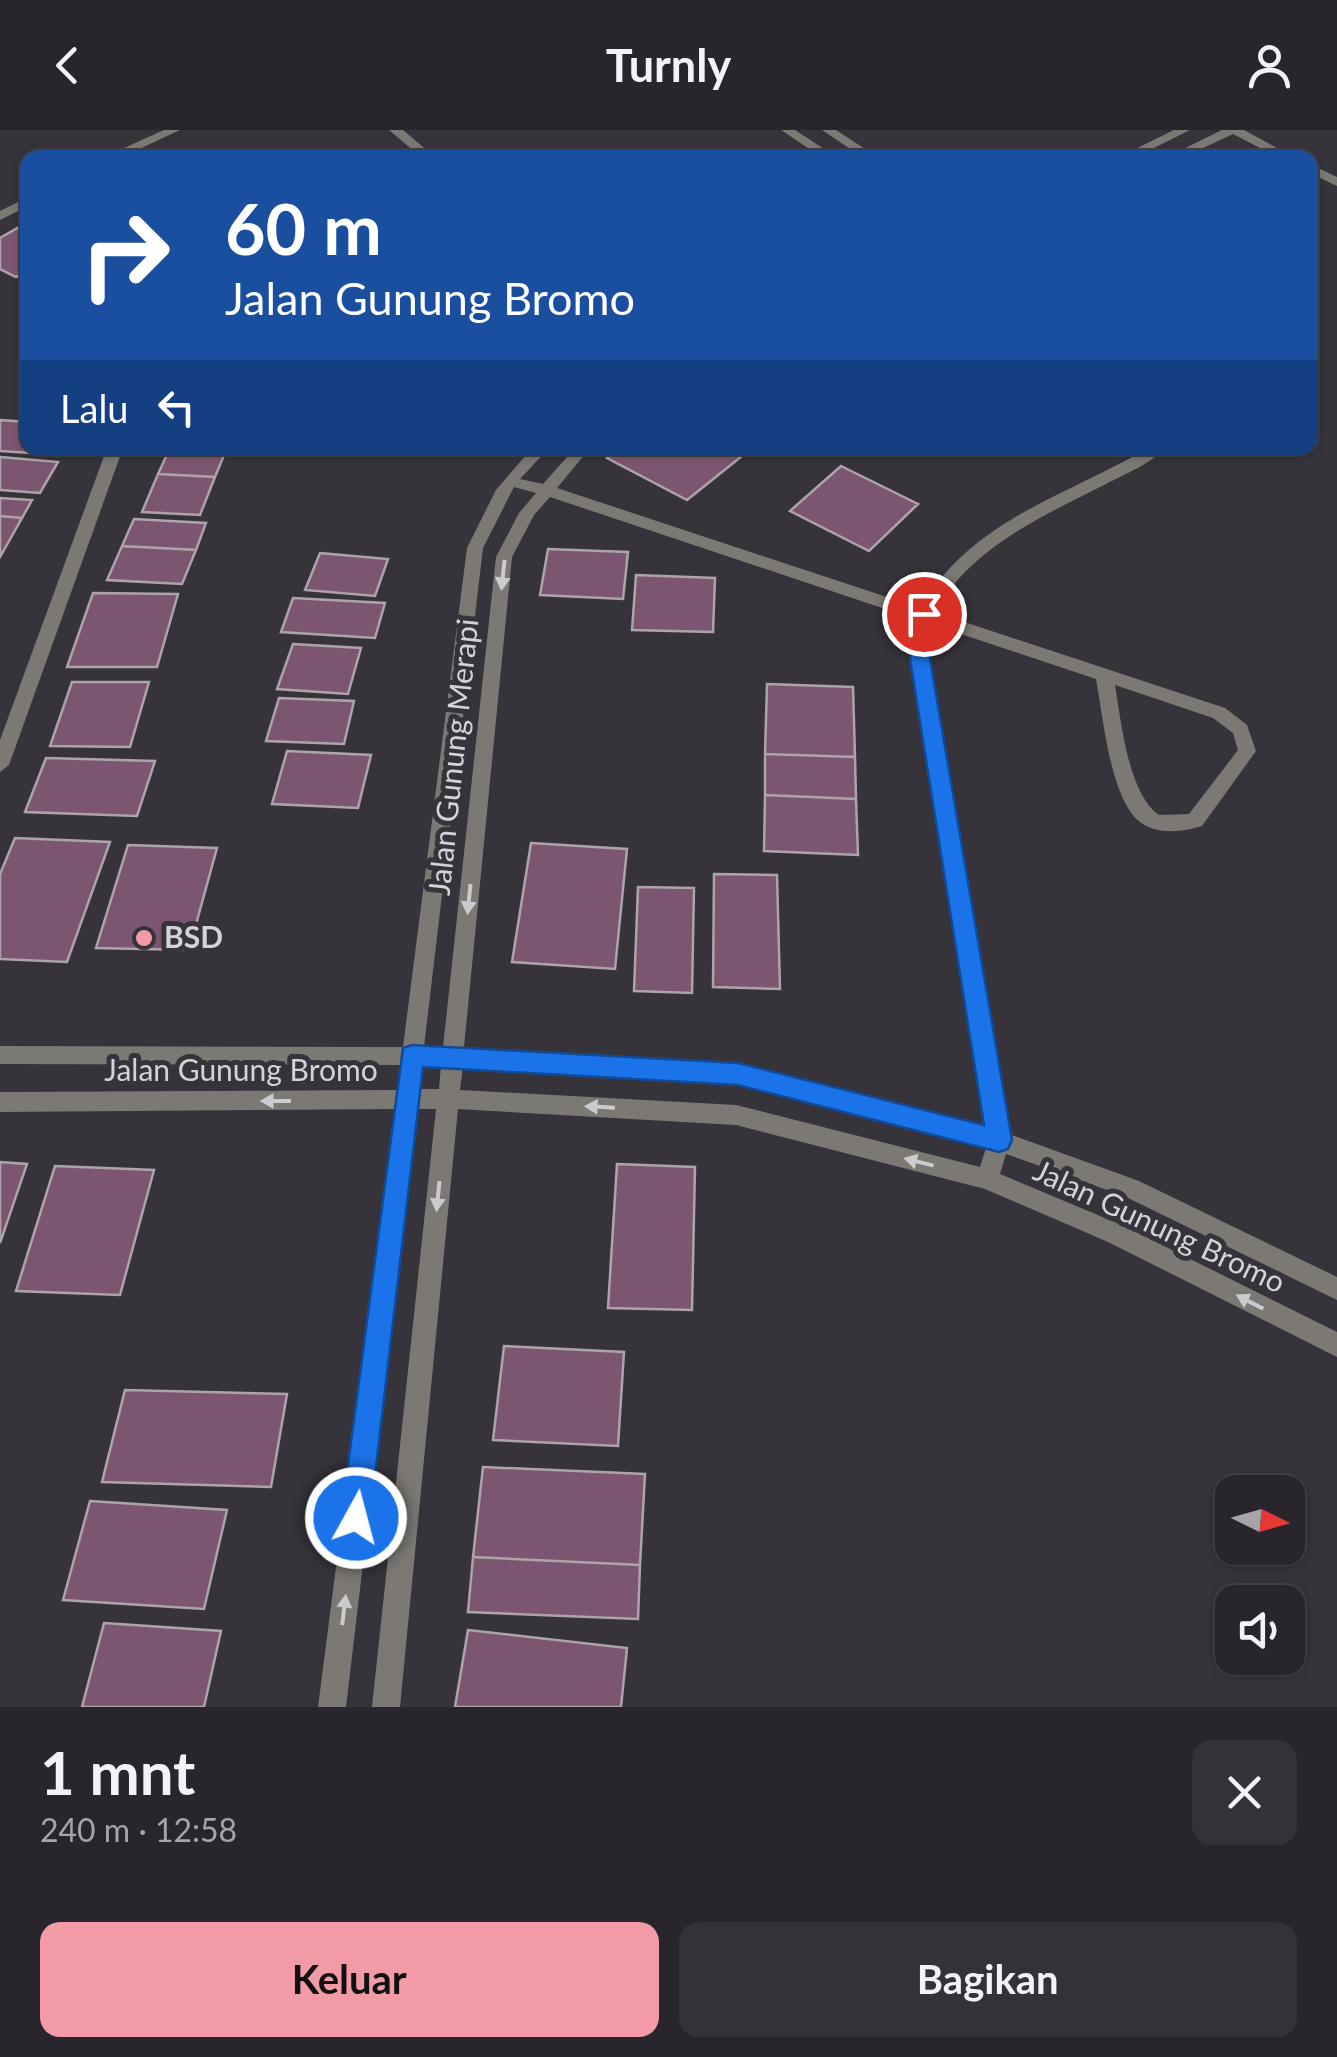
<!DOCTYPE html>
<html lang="id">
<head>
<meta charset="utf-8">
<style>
  :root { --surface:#28262c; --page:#343238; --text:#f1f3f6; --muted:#a5a5a9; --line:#444348; --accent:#f39aa7 }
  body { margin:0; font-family:Lato,sans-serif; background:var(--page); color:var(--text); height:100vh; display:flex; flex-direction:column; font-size:38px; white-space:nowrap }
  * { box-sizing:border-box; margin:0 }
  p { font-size:32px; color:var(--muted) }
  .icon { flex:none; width:55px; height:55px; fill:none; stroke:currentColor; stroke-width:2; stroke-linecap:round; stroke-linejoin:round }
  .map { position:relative; height:1577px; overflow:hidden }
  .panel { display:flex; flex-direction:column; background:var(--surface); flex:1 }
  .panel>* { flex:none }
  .guide { position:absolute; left:20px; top:20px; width:1298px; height:305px; border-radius:20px; box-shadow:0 2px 8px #0004,0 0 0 2px var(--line); background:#1a4fa0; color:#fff; overflow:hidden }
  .needle { width:65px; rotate:95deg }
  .tools { position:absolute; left:1215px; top:1345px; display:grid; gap:20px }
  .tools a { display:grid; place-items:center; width:90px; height:90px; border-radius:20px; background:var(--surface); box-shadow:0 2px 8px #0004,0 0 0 2px var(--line); font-size:50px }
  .pin { position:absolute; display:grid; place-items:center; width:85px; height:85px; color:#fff; margin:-42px; border:5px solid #fff; border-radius:50%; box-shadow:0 2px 10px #0007 }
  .me { position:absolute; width:110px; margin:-55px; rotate:7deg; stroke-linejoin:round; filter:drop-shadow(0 0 8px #0008) }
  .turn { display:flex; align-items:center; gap:35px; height:210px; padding:0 40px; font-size:45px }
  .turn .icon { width:130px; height:130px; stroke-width:2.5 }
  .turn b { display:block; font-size:70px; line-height:85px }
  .then { display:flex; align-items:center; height:95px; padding:0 40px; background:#0003; gap:20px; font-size:38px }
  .round { display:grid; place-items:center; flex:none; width:105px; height:105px; border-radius:20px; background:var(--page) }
  .summary { display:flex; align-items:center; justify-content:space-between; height:170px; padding:0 40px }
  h1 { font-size:60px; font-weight:700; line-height:75px }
  .action { display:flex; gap:20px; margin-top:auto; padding:20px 40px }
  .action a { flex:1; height:115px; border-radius:20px; background:var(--accent); color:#111; font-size:40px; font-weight:700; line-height:115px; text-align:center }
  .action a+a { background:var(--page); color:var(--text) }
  header { display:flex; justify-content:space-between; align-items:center; height:130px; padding:0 40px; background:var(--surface); font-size:45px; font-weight:700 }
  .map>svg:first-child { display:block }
  .building { fill:#7c5671; stroke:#ada3aa; stroke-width:2.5 }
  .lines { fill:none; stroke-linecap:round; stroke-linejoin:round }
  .street { fill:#7c7975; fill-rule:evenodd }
  .oneway { fill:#cccace }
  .route { fill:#1a73e8; stroke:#114b97; stroke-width:2.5 }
  .poi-dot { fill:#f39aa7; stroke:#36333b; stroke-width:4 }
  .labels { text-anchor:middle; stroke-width:10; stroke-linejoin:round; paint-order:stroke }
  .street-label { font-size:30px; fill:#d5d3d8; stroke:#36333b }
  .poi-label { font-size:30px; font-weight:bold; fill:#d5d3d8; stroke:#36333b; text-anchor:start }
</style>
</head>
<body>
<header><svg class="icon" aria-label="back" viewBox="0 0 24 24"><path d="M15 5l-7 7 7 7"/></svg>Turnly<svg class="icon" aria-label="person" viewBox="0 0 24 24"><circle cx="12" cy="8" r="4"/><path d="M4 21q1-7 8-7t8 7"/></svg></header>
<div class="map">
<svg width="1337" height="1577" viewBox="0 0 1337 1577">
  <rect width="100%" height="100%" fill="#36333b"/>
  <path class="building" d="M28,92V140L16,147L0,139V108Z
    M0,290L28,292V318H50L46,324L0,321Z
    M170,318H227L215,347L158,344Z
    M620,318H752L687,370L607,328Z
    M0,327L58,332L40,363L0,360Z
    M841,336L918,374L869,421L790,381Z
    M158,344L215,347L200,385L142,382Z
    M0,368L32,370L22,388L0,386Z
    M0,386L22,388L0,427Z
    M134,389L206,393L196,420L122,416Z
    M122,416L196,420L182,454L107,450Z
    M548,419L628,422L623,469L540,465Z
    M320,423L388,429L375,466L305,460Z
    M636,445L715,448L713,502L632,500Z
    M93,463L178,464L157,537H67Z
    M293,468L385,473L375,508L281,502Z
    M293,514L361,518L348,564L277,559Z
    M72,552H149L130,617L50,616Z
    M767,554L853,557L855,627L765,624Z
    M279,568L354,571L344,614L266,611Z
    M287,621L371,625L358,678L272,674Z
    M765,624L855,627L856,669L765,665Z
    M46,628L155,631L137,686L25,682Z
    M765,665L856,669L858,725L764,721Z
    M15,708L110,712L67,832L0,829V744Z
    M531,713L627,719L615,839L512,832Z
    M128,715L217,718L189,820L96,818Z
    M714,744L777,745L780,859L713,857Z
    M638,757L694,758L692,863L634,861Z
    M0,1032L27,1034L0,1113Z
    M617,1034L695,1037L692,1180L608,1178Z
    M55,1036L154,1040L120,1165L16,1161Z
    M504,1216L624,1222L618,1316L493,1310Z
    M125,1260L287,1264L271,1357L102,1352Z
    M483,1337L645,1344L640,1435L473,1427Z
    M90,1371L227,1380L204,1479L63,1470Z
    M473,1427L640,1435L638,1489L468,1482Z
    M104,1493L221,1501L204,1577H82Z
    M468,1500L627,1518L621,1577H455Z"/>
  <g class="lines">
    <path class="street" d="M164,0H180L120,28H102Z
      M389,0H403L436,28H422Z
      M781,0H795L838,28H823Z
      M822,0H836L879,28H864Z
      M1174,0H1190L1134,28H1117Z
      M1222,0H1244L1295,28H1279L1233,4L1182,28H1165Z
      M1310,34L1337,47V56L1310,43Z
      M28,67V76L0,90V81Z
      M107,318H123L9,635L0,642V610Z
      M532,318H549L520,349L543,354L575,318H590L557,358L920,478C974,388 1063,368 1148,318H1165C1152,333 1125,344 1106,354C1039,388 974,416 934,482L1225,578L1247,595L1256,621L1202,696C1183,702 1156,705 1140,692C1110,669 1103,585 1096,549L931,494L929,529L1009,1004L1139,1051L1337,1147V1170L1124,1066L1006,1024L1000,1044L1124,1096L1337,1202V1227L1108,1112L985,1059L736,995L458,979L400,1577H372L436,979H417L346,1577H318L395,979L0,982V962L397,960L400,935L0,934V916L403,917L467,418L496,360ZM514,357L536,363L519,383L496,427L443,917H424L483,418ZM550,367L915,489L911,529L986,998L739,934L464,917L512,427L534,385ZM1115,555L1213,588L1233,603L1238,620L1189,684L1159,685C1128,664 1121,590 1115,555ZM422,935H441L439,959H419ZM463,936L739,954L986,1018L980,1037L736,975L460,960Z"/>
  </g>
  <defs><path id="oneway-solid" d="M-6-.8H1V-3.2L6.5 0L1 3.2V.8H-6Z" transform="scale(2.5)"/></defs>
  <g class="oneway">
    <use href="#oneway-solid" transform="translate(503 445) rotate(96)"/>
    <use href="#oneway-solid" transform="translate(469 769) rotate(96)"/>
    <use href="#oneway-solid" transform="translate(276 971) rotate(180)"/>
    <use href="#oneway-solid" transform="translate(600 977) rotate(-177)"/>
    <use href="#oneway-solid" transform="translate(919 1032) rotate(-166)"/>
    <use href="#oneway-solid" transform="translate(438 1066) rotate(96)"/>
    <use href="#oneway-solid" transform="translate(1250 1172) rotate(-153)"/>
    <use href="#oneway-solid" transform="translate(344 1480) rotate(-83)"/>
  </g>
  <path class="route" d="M924,477L934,484L930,529L1012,1010L1008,1019L999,1022L738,955L423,937L370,1388L366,1398L356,1402L345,1398L341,1388L403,918L412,915L738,933L984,995L910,529L915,484Z"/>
  <circle class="poi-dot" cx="144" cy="808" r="10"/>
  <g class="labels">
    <g class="street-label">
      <text transform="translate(454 627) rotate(-84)" y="10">Jalan Gunung Merapi</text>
      <text x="241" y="951">Jalan Gunung Bromo</text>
      <text transform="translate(1159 1097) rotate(25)" y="10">Jalan Gunung Bromo</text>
    </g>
    <g class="poi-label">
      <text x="164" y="818">BSD</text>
    </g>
  </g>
</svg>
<div class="tools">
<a><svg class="needle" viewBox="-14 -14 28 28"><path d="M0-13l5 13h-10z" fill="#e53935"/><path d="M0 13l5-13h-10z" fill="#a5a5a9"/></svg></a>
<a><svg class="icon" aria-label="sound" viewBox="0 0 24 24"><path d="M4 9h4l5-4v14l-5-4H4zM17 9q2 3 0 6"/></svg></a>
</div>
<div class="pin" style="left:924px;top:484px;background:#d93025"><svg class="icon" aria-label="arrive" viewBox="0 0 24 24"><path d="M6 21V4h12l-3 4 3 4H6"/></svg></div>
<svg class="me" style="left:356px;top:1388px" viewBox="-20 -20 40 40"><circle r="17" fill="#1a73e8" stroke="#fff" stroke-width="3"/><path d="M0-11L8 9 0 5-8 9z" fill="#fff"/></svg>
<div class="guide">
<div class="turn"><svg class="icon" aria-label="right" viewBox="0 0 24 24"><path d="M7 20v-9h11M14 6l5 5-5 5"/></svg><div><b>60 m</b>Jalan Gunung Bromo</div></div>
<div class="then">Lalu<svg class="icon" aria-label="left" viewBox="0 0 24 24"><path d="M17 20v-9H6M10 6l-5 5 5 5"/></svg></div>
</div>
</div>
<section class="panel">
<div class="summary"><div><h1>1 mnt</h1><p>240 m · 12:58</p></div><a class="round"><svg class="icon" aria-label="close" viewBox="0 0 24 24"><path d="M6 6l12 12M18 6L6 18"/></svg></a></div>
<div class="action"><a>Keluar</a><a>Bagikan</a></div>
</section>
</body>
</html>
